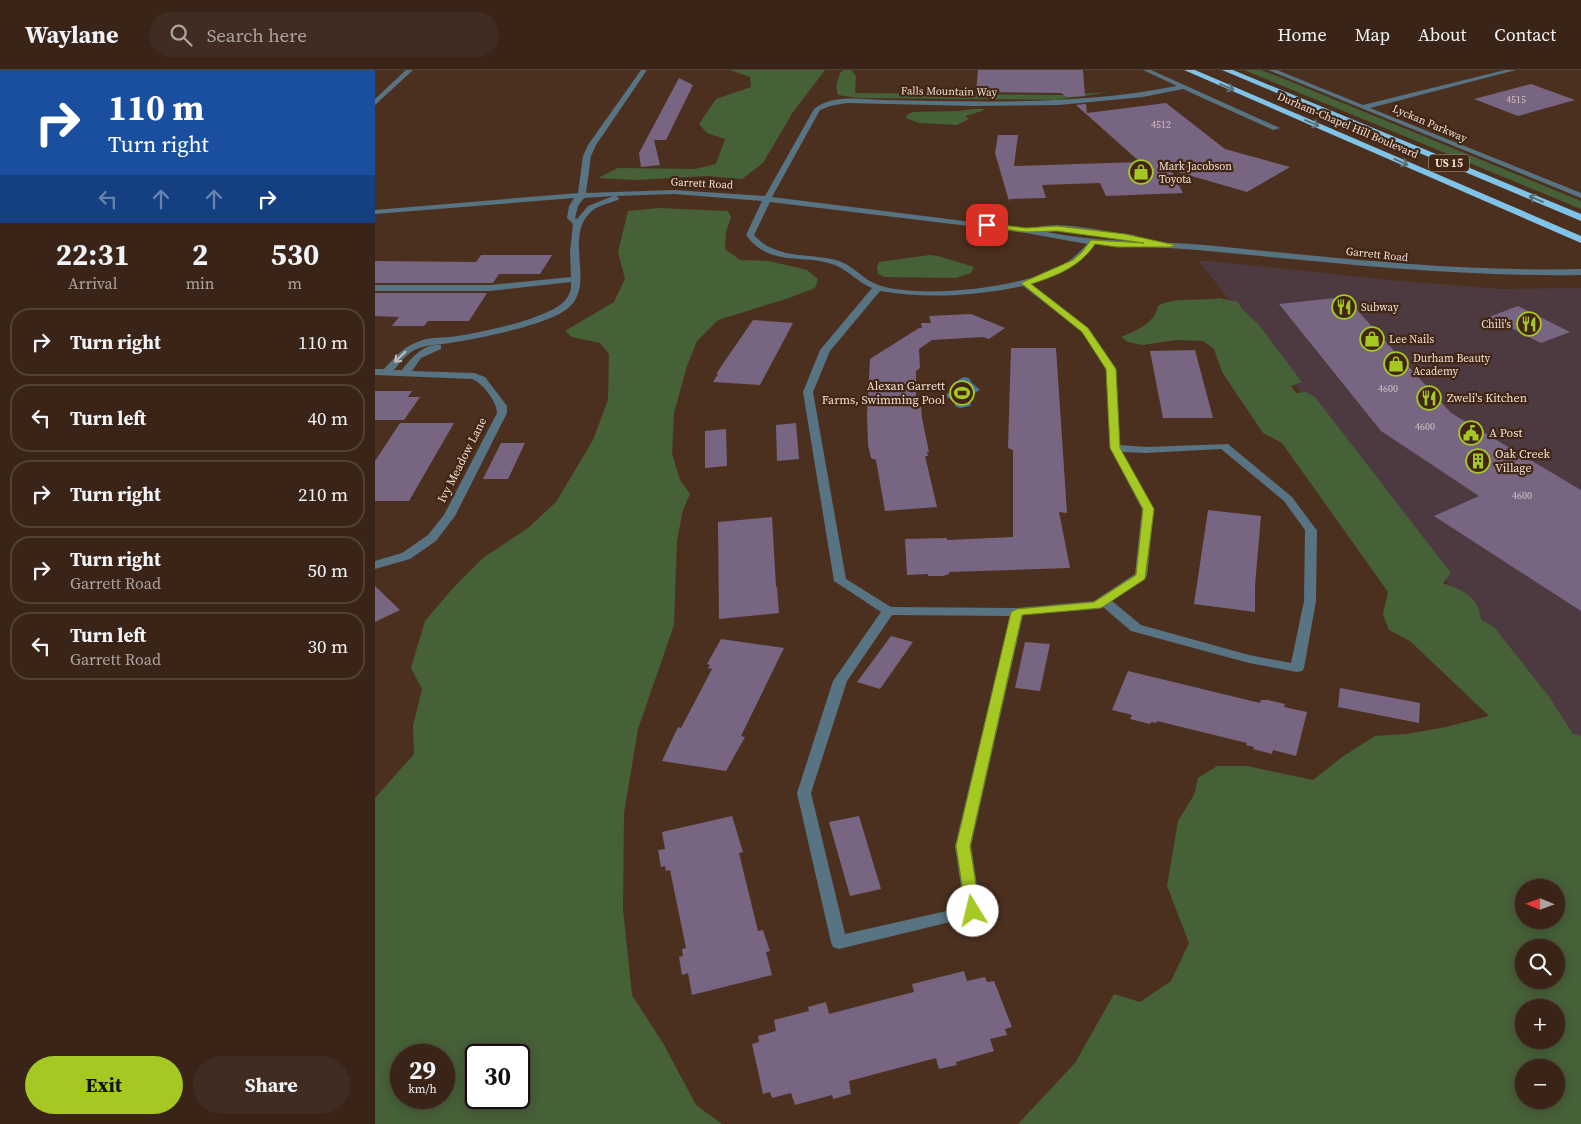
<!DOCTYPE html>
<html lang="en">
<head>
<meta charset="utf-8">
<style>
  :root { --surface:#392417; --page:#402c20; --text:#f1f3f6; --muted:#aba4a1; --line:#534136; --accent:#a6c822 }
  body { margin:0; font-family:"Source Serif 4",serif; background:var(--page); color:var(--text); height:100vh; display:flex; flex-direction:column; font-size:19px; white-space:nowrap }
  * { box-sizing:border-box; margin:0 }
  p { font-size:16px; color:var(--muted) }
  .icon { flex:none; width:28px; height:28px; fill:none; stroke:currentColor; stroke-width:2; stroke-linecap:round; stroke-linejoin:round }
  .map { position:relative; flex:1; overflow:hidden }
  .panel { display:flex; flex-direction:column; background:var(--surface); width:375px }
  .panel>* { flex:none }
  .guide { background:#1a4fa0; color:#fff; overflow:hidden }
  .needle { width:32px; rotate:271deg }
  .buttons { position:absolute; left:1140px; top:809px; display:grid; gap:10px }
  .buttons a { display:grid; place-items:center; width:50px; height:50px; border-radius:50%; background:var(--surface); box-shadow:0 2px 12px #0003,0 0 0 1px var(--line); font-size:25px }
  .speed { position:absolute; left:15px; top:974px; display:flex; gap:10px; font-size:25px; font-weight:700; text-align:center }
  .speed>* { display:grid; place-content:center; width:65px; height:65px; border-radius:50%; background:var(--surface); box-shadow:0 2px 12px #0003,0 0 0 1px var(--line); line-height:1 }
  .speed small { font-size:12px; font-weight:400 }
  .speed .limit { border:2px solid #111; border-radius:8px; background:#fff; color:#111 }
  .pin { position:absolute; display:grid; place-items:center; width:42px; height:42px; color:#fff; margin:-21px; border-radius:10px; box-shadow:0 2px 8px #0006 }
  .me { position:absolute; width:55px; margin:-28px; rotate:351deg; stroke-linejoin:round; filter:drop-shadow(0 0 4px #0008) }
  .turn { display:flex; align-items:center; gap:18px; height:105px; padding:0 25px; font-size:22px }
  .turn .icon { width:65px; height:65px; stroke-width:2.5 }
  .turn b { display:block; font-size:35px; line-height:42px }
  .lanes { display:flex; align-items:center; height:48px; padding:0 25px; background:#0003; justify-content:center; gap:25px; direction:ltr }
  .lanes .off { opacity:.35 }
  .eta { display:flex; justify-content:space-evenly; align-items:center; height:85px; text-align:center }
  .eta b { font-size:30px; font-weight:700; line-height:35px }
  .button { display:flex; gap:10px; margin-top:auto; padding:10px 25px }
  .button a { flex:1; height:58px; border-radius:30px; background:var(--accent); color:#111; font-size:20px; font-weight:700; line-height:58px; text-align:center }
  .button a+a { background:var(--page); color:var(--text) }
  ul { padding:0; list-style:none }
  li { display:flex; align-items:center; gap:15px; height:68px; margin:0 10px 8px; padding:0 15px; border:2px solid var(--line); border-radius:20px }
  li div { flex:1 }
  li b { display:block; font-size:19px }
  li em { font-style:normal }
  header { display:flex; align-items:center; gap:30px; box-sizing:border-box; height:70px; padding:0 25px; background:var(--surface); border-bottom:1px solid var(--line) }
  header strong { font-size:24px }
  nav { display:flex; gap:28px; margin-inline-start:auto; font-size:18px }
  .search { width:350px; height:45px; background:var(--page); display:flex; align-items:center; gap:12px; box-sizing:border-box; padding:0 18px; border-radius:28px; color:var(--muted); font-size:19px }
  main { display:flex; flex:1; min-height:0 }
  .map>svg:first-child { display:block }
  .commercial { fill:#4d3940 }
  .green { fill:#466038; fill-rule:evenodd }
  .water { fill:#4676a2 }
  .building { fill:#786581 }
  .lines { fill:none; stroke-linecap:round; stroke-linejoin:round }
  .minor { fill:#587382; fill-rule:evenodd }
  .highway { fill:#7fc3e8; fill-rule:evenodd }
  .oneway { stroke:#5d6d74 }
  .oneway2 { stroke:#c2bebb }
  .route { fill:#a6c822; stroke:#6c8216 }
  .labels { text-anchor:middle; stroke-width:4.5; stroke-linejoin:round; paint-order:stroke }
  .number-label { font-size:10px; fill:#d2c0be }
  .far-street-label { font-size:11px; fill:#f0ded3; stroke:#412615 }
  .shield { fill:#412615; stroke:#bca79a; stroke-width:1 }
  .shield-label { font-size:11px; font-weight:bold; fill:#f0ded3 }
  .far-poi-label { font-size:11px; fill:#f0ded3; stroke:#412615; text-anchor:start }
  .poi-label { font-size:12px; fill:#f0ded3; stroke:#412615; text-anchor:start }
  .street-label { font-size:12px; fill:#f0ded3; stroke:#412615 }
</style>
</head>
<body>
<header>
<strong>Waylane</strong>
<div class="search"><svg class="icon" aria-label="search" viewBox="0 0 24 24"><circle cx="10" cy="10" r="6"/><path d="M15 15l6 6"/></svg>Search here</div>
<nav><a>Home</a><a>Map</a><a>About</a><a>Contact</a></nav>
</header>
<main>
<section class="panel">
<div class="guide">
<div class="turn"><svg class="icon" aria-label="right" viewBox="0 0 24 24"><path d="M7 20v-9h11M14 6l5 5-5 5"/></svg><div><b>110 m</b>Turn right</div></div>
<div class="lanes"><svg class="icon off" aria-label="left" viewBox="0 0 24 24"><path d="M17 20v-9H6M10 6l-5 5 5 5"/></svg><svg class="icon off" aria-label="ahead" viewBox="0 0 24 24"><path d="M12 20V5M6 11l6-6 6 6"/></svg><svg class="icon off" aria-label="ahead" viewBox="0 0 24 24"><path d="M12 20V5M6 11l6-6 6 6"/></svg><svg class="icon" aria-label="right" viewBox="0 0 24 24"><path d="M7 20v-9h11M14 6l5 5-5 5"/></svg></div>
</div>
<div class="eta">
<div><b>22:31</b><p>Arrival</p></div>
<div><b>2</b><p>min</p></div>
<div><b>530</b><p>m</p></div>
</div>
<ul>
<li><svg class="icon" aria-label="right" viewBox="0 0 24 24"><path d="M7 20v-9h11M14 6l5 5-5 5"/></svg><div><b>Turn right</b></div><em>110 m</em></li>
<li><svg class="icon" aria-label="left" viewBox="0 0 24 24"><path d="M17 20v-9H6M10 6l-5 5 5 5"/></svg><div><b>Turn left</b></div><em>40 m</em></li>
<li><svg class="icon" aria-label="right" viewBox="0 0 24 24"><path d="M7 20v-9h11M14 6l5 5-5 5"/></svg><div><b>Turn right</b></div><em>210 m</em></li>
<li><svg class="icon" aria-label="right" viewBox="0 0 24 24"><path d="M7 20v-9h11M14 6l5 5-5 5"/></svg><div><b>Turn right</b><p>Garrett Road</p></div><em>50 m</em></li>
<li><svg class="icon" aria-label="left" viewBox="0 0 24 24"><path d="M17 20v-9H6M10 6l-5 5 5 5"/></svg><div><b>Turn left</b><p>Garrett Road</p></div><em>30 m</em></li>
</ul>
<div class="button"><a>Exit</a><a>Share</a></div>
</section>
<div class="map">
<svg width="1206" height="1054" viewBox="0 0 1206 1054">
  <rect width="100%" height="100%" fill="#4c301f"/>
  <path class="commercial" d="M824,191H835L1014,210L1125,219L1206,218V685Z"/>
  <path class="green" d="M355,0H450L418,42L388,93L367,109L332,106L261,110L223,108L243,98L320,99L341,94L350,69L332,63L324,54L341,29L376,17L375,7Z
    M469,0H476L481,6L480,22L481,23L690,25L735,22L681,30L483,28L463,25L461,16L465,3Z
    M869,0H886L907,8L1206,131V139Z
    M598,39H609L607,41L590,46L594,49L582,55L544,53L531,48L532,45L538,42L584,41Z
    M284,138L353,141L356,147L351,162L350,179L365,190L394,191L432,200L443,209L440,218L414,228L343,250L322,271L312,296L299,343L297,383L305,410L315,424L308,440L302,470L299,555L263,659L249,743L248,839L257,925L289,975L321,1035L347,1054H0V728L39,684L38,656L47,619L36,598L50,551L78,518L108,488L153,458L181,432L218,370L233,330L234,284L225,273L197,267L190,261L239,232L250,209L243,182L253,141ZM26,985H69V1028H26ZM101,985H144V1028H101Z
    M555,185L563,186L599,197L596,203L581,208L510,207L503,204L502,198L504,192Z
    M844,228L863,232L867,239L884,255L927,312L916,316L921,323L931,322L940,327L1076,503L1068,513C1088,521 1103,525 1106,550L1119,557L1175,628L1198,664L1206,666V1054H643L700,993L739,924L765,932L796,911L814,873L792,816L803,751L819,725L823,708L842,696H872L938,710L967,687L1000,666L1031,664L1071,657L1114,646L1035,571L1014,560L1008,544L1013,522L907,373L888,363L847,302L839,279L828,271L802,270L767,275L753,272L746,267C761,261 780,253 783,236C800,226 825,232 844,228ZM1149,818H1181V850H1149ZM1149,878H1181V910H1149ZM1149,938H1181V970H1149ZM1149,998H1181V1030H1149Z"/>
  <path class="water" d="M589,307L594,308L597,313L605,320L592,327L596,334L595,336L585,338L580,336V332L572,327V324L585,316L583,310Z"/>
  <path class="building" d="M603,0H708L710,26L692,27L686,23L601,22Z
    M304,8L318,15L291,70H279L285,95L266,97L264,83Z
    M1156,14L1200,30L1143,46L1099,29Z
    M791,33L850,79L915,97L872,122L796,100L808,123L731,126L725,113L667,115L671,128L635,129L634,131L620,83L623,65H643L639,96L765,92L701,35L711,34L712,43Z
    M106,185H177L165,204H124L118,213H0V191L101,192Z
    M0,223H112L94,251H53L49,256H17L24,247L0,246Z
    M970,227L1076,343L1206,420V541L1059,446L1104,426L1006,361L904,234Z
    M1143,236L1195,262L1166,273L1114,247Z
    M596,244L630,258L614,269L608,267L557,270L544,279L545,298L541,301V334L546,337L547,348L554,382H552L553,386H550L562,437L510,441L501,390L496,388L493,375L492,346L495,289L544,258H547L546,253H556L554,246Z
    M378,250L418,253L385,315L338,312L343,304H341Z
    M636,278H681L692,443L684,442L695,498L574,502V504L568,506H553V504L532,505L530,469L572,468V470L638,467V380L633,378Z
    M820,280L838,348H788L775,281Z
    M0,321H37L33,327H45L29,350H0Z
    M25,353H79L34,431H0V391Z
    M421,353L424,389L402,391L401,355Z
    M351,359L352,396L330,398V361Z
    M126,373H150L133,409H108Z
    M833,440L886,446L880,515V542L819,534Z
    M397,447L401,517H402L404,543L344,549L343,452Z
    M0,516L25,540L0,552Z
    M516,566L538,572L505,619L482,612Z
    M346,569L409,578L366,666L370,667L351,701L287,691L303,657L306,658L337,599L333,598L335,595L332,594Z
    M650,572L675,574L665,621L640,618Z
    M753,601L885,633L886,630H893L910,634L909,637L932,642L921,686L898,680L897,684L878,679L879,677L871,675L872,673L782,651L781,653L776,652L775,654L755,649L757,645L737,640Z
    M965,618L1045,633L1044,653L963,637Z
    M357,746L368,782L364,783L383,861L388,860L395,881L391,882L397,905L317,925L313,903L307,905L304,887L308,886L307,879L311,878L295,800L291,801L290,796L286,797L283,780L290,779L287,762Z
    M484,746L506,819L475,826L454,752Z
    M589,901L592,911L610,907L612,912L619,911L637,957L630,959L632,965L615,969L619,981L581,992L582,995L564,999L561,988L474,1011L476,1024L458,1029L457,1025L420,1035L416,1023L397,1028L395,1022L388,1024L377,974L384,972L383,966L401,961L399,950L434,941L433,937L451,932L454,944L496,933L539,922L537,914Z"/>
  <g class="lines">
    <path class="minor" d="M31,0H38L0,35V29Z
      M266,0H272L221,75L216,86L211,123L299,120L390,126L439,39C457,24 487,29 509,30C607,32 705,35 802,16L768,0H776L905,58L898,60L808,19L768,27L684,35L599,36L472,33L455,36L445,40L397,127L662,160V157C691,151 730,162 759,165L763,168L759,171L682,161H667C720,173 775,170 829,175C955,187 1079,202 1206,199V205C1077,207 951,192 823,180C789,177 755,177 720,174C700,198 685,204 657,214L713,258L741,299L745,375L771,377L853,374L917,427L940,458L942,460L941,531L929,598L927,601L922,602L874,593L756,561L728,537L722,539L648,545L596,776L606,841L604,845L464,879L458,877L456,872L422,723L458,611L506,542L459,511L428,322L445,280L497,218C484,213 474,201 460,195C428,183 395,198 371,165L387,131L299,124L241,126L244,128L243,130C235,133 225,135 218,140C186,166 223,215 192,239C172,255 102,269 75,273C62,275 46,274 35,283C29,287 24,294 19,300H27C36,288 50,272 66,275V279L46,288L37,301L99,303L110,307L132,336V343L80,446L61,471L35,489L0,499V491L27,483L53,465L69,445L122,343C122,332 108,313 97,309L0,305V299H9C22,285 29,276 48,270C57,267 66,268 75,267C102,264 165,250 185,235C193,229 197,221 196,212L115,221H0V215H115L196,207L195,182L198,154L192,148L194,136L199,128L0,144V140L203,123L208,86L213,75ZM238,126L213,136L202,149L200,148L203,136L209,128ZM395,132L651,163L712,174C702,185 691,195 676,201C636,218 545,229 503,215C487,209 477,194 461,190C433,183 400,189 379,165ZM648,216L707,262L731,299L735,378L767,439L760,504L719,531L642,538L516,537L471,509L438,322L455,281L505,221C553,229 600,226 648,216ZM846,379L909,431L930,460L929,531L916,593L874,585L766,555L737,531L772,506L779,439L747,382L771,383ZM517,545L635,546L580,776L589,837L470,864L436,723L472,611Z
      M893,0H902L988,35L1130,0H1141L995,38L1206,123V128Z"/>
    <path class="highway" d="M809,0H820L1206,166V173Z
      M847,0H858L1206,144V151Z"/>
  </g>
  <defs><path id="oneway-shaft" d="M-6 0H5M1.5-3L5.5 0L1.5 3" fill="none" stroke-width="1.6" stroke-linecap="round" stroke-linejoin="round" transform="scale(1.25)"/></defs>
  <g class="oneway">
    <use href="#oneway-shaft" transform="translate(852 17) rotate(23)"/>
    <use href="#oneway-shaft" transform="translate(937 53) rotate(23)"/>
    <use href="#oneway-shaft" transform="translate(1026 92) rotate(24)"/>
    <use href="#oneway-shaft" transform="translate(1161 129) rotate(-157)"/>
  </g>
  <use class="oneway2" href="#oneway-shaft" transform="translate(25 287) rotate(136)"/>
  <path class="route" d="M612,153L651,158L682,156L750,164L800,175L796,177H742L720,174C705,197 681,206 656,214L713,258L741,299L745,378L779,439L770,509L726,538L647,545L595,776L605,841L603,845L598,847L593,845L591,841L581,776L636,542L642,539L719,532L761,505L768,439L735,378L731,299L707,262L646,213L698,190L707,182L716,170L769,173L682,161L651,162L610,157V154Z"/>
  <defs>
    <g id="shop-ring" transform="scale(1.25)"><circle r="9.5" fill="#412615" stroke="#a6c822" stroke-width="1.5"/><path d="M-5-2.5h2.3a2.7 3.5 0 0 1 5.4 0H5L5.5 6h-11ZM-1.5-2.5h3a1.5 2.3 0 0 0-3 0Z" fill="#a6c822"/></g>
    <g id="restaurant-ring" transform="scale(1.25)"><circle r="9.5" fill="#412615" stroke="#a6c822" stroke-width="1.5"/><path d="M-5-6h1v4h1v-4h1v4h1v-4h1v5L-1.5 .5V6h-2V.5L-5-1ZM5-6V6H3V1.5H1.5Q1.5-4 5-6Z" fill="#a6c822"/></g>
    <g id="stadium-ring" transform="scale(1.25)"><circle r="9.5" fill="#412615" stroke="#a6c822" stroke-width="1.5"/><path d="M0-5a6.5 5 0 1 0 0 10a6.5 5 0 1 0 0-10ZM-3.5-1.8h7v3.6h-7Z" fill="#a6c822"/></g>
    <g id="civic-ring" transform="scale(1.25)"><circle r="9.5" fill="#412615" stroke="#a6c822" stroke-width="1.5"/><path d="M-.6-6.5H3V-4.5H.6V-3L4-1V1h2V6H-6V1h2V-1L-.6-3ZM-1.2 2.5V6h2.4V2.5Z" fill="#a6c822"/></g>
    <g id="building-ring" transform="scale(1.25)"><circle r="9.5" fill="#412615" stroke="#a6c822" stroke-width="1.5"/><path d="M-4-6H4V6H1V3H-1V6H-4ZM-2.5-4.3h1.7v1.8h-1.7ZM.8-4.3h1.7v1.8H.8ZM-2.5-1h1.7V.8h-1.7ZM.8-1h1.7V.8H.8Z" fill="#a6c822"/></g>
  </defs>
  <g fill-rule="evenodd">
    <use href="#shop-ring" x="766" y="102"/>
    <use href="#restaurant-ring" x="969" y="237"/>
    <use href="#restaurant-ring" x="1154" y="254"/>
    <use href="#shop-ring" x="997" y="269"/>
    <use href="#shop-ring" x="1021" y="294"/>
    <use href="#stadium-ring" x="587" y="323"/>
    <use href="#restaurant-ring" x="1054" y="328"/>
    <use href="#civic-ring" x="1096" y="363"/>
    <use href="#building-ring" x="1103" y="391"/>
  </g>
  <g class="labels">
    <g class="number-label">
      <text x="1141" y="33">4515</text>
      <text x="786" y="58">4512</text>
      <text x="1013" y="322">4600</text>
      <text x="1050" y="360">4600</text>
      <text x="1147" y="429">4600</text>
    </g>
    <g class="far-street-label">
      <text transform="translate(574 21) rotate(1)" y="4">Falls Mountain Way</text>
      <text transform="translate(1055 53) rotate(23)" y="4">Lyckan Parkway</text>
      <text transform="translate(973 55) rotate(23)" y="4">Durham-Chapel Hill Boulevard</text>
      <text transform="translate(327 113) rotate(3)" y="4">Garrett Road</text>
      <text transform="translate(1002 184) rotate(6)" y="4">Garrett Road</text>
    </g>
    <rect class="shield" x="1054" y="84.5" width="40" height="17" rx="4"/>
    <g class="shield-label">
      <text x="1074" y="97">US 15</text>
    </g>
    <g class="far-poi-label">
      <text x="784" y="100">Mark Jacobson<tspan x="784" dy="13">Toyota</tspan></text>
      <text x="986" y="241">Subway</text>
      <text x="1136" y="258" text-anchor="end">Chili's</text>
      <text x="1014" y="273">Lee Nails</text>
      <text x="1038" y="292">Durham Beauty<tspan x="1038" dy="13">Academy</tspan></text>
    </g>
    <g class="poi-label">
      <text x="570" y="320" text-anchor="end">Alexan Garrett<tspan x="570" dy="14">Farms, Swimming Pool</tspan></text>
      <text x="1072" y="332">Zweli's Kitchen</text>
      <text x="1114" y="367">A Post</text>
      <text x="1120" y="388">Oak Creek<tspan x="1120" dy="14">Village</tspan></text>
    </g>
    <g class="street-label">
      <text transform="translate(87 390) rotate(-63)" y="4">Ivy Meadow Lane</text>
    </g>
  </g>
</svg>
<div class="buttons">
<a><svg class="needle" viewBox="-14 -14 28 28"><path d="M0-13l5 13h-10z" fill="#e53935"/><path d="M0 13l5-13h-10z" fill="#aba4a1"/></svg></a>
<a><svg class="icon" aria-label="search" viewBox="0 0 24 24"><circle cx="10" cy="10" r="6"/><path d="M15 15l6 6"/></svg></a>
<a>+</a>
<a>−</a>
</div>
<div class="speed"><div>29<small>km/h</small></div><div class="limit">30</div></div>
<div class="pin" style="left:612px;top:155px;background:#d93025"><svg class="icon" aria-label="arrive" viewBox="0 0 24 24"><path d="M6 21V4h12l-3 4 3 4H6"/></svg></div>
<svg class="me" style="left:598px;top:841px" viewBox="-20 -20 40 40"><circle r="19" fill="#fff"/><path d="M0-13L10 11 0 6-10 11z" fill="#a6c822"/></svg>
</div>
</main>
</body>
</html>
